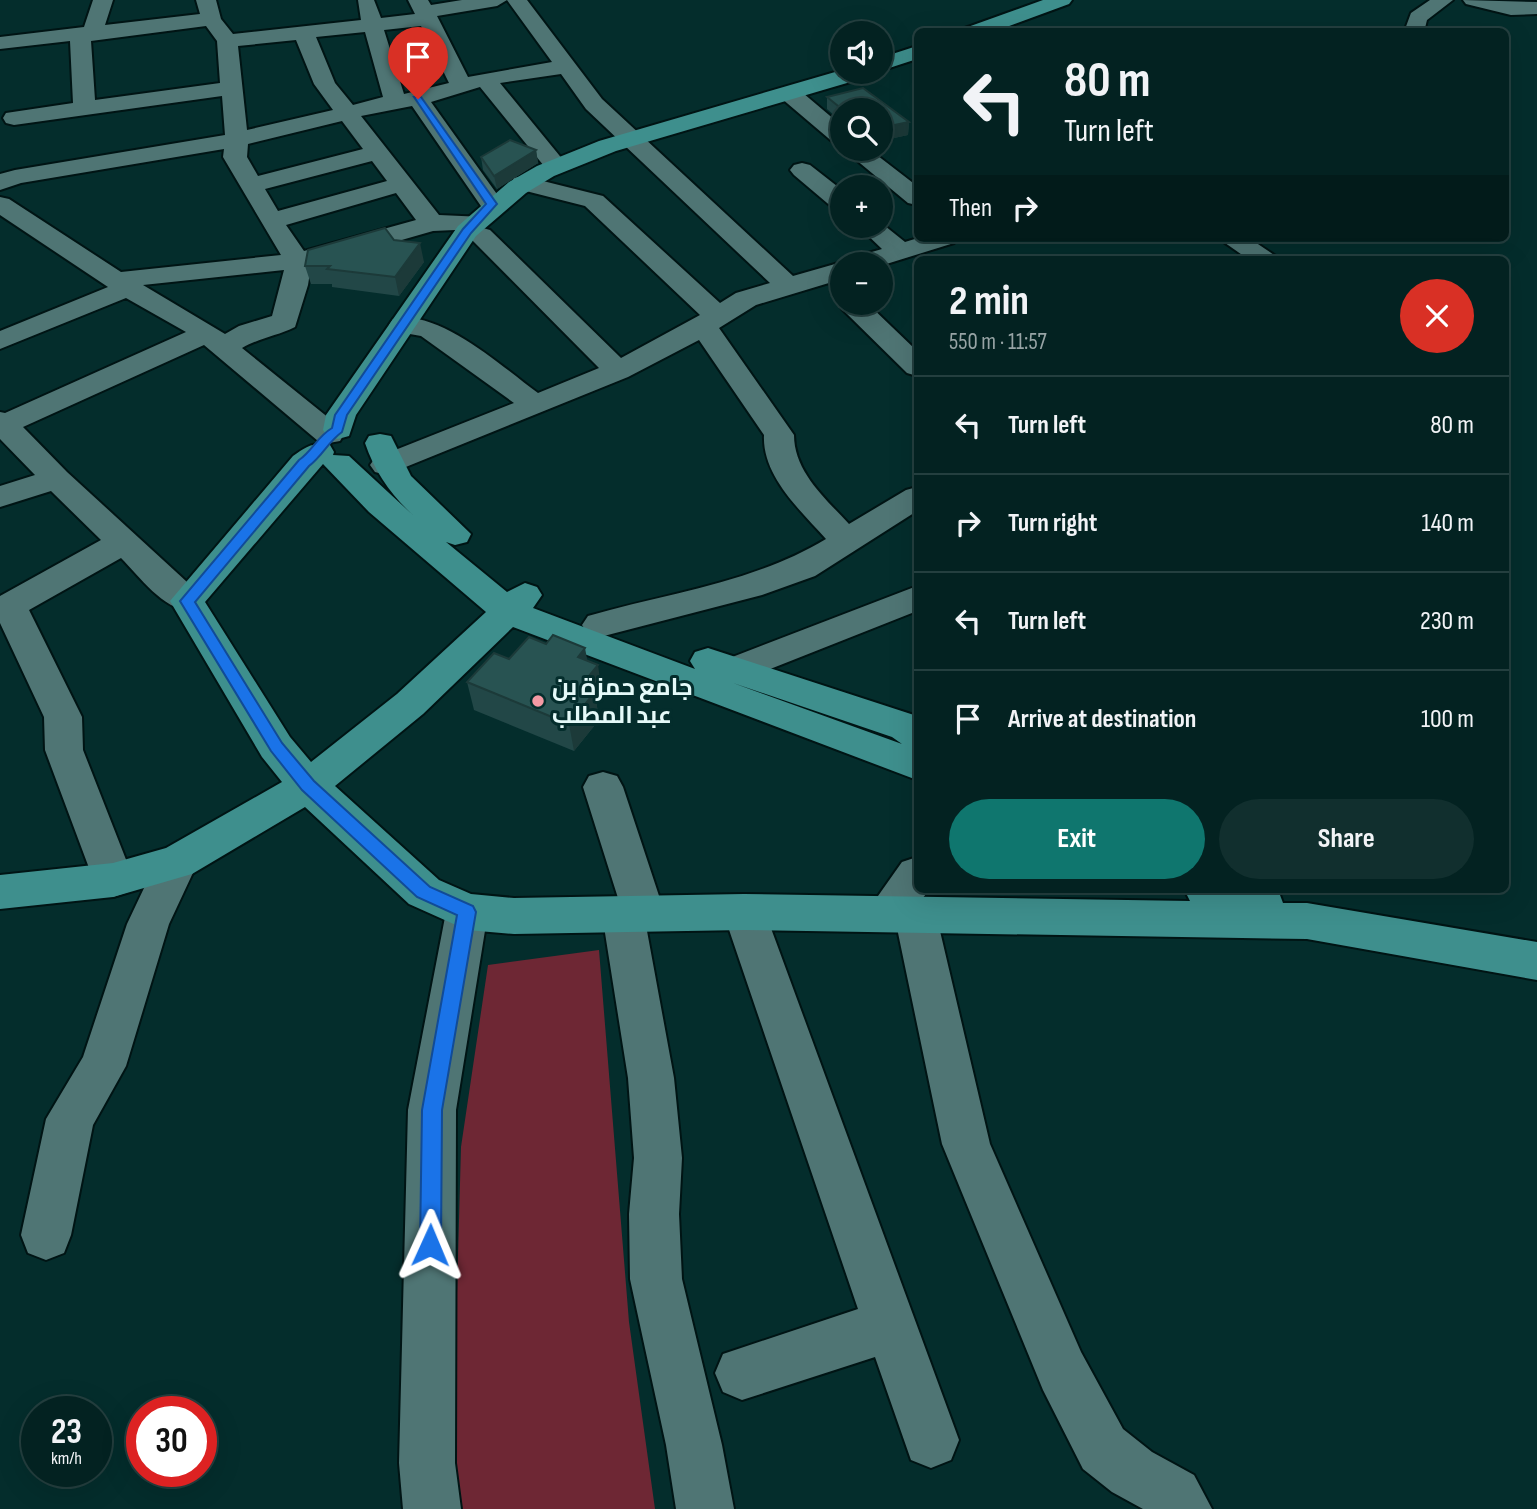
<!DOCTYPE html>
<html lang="en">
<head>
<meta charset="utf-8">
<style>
  :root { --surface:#032221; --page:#112f2e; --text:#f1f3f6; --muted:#97a4a5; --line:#243f3f; --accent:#0f766e }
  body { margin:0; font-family:"Sofia Sans Condensed",Cairo,sans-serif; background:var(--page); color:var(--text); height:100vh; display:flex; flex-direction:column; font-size:26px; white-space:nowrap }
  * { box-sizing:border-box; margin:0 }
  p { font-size:23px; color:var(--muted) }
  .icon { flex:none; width:38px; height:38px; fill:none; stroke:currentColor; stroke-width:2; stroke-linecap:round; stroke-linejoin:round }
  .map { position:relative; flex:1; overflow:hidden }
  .panel { position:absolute; left:914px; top:256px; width:595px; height:637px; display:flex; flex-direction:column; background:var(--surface); border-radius:10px; box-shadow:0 7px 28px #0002,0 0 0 2px var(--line) }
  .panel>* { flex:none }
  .top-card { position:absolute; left:914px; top:28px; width:595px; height:214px; border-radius:10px; box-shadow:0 7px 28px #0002,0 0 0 2px var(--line); background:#032221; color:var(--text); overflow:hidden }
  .buttons { position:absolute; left:830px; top:21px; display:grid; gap:14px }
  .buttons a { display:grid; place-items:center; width:63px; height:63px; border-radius:50%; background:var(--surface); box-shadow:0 7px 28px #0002,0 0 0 2px var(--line); font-size:35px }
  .speed { position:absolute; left:21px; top:1396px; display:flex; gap:14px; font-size:35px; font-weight:700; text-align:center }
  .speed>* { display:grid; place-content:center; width:91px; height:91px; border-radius:50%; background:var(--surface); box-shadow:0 7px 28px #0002,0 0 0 2px var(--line); line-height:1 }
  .speed small { font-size:18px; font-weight:400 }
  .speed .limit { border:10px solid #d22; background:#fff; color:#111 }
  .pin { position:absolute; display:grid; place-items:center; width:60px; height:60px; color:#fff; margin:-72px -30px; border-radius:50% 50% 50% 0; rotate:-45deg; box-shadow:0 0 7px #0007 }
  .pin .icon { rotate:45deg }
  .me { position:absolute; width:77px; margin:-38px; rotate:1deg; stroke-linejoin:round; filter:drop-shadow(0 0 5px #0008) }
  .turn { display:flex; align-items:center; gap:24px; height:147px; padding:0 35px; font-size:32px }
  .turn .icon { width:91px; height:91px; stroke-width:2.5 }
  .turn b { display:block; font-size:49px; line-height:60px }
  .then { display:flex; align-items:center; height:66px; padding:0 35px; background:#0003; gap:14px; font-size:26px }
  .round { display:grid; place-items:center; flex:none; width:74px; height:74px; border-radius:37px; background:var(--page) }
  .overview { display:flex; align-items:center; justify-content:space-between; height:119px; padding:0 35px }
  h1 { font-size:42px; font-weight:700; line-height:52px }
  .primary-button { display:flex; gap:14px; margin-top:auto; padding:14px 35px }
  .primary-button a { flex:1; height:80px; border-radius:42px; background:var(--accent); color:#fff; font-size:28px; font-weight:700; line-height:80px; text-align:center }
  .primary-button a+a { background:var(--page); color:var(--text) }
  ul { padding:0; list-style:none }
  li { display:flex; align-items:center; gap:21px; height:98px; padding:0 35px; border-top:2px solid var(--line) }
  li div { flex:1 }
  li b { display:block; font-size:26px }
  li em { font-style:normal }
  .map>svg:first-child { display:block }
  .green { fill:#6e2734 }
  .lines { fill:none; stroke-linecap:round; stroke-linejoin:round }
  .minor-casing { stroke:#001414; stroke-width:4 }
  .major-casing { stroke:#001414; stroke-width:4 }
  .minor { fill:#4f7574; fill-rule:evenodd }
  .major { fill:#3e8f8d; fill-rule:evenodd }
  .wall { fill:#224747 }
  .shaded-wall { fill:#1c3a39 }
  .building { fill:#285352; stroke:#1c3a39; stroke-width:2 }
  .route { fill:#1a73e8; stroke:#114b97; stroke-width:2 }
  .poi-dot { fill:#f49aa4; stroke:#042d2c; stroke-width:2.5 }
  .labels { text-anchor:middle; stroke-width:6; stroke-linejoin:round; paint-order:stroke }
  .poi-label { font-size:24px; font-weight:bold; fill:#e5faf9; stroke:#042d2c; text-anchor:start }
</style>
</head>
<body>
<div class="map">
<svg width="1537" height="1509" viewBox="0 0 1537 1509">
  <rect width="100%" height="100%" fill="#042d2c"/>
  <path class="green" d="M599,950L629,1322L655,1509H459L453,1438L461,1147L488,965Z"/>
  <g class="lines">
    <g class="minor-casing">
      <path id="minor" d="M93,0H113L105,25L200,14L196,0H216L221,19L233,34L361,20L358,0H374L381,18L415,14L408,0H428L431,5L462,0H507L497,6L437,16L468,77L552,62L507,0H527L602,99L793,276L842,262L847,263L851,258L882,249L858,226H880V222L905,242L918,238H958L954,243L880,266L842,264V279L756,305L719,328L794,435C794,472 826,499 849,524L906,490L917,487V511L815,576L762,595L600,637L588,634L582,625L588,616C668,593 753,583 826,539C800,510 762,476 764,435L699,340L628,377L386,475L375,472L370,465L375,458L514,403L421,336L393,331L389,325L393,319C439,308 502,367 538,393L599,368L472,240L458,236L455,230L433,231L311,266L308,285L295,327C277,336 259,338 242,348L340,427L344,434L340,441L329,443L318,441L204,345L23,427L67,472L199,593L204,601L199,609C169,618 141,578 121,558L29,610L82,717L83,750L134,880L128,892L113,897L98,892L45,750L44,717L0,623V596L101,540L51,491L0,507V486L35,475L0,439V412L5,413L186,332L126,298L0,349V331L108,287L0,215V197L9,199L121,272L281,255L223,157L224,149L21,183L0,190V174L15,170L225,135L222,96L14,125L6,123L3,118L6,113L73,103L70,41L0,49V37L84,27ZM206,26L217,41L220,83L95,100L91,41ZM421,26L449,83L404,94L384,30ZM365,32L383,97L353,105L335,83L316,37ZM296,40L314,84L333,110L247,130L238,46ZM561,74L586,109L770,283L736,293L720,303L603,196L523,176L514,178L511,183L514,188L585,206L700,315L621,358L490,230L483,228L488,222L484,217L439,215L361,116L412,106L483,209H501L504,204L431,102L480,87L548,171H564L568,166L500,83ZM342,121L363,149L258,176L247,157L248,144ZM372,161L387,181L278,211L265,189ZM396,193L416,220L304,251L286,225ZM284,270L272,316L239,326L225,334L143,285Z
        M1430,0H1453L1427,20L1424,32H1404L1411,13Z
        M1463,0L1537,2V14L1511,15L1466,4Z
        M789,86L797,88L842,126V145L834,143L781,98L778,93Z
        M843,149H869L917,186V205L908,203Z
        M802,163L810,165L842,190V210L833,208L794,175L790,170L794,165Z
        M1218,238H1249L1280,259H1248Z
        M842,298V303H867L917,351V376L907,373L842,309L838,303Z
        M917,586V611L735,683L722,679L717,670L722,661Z
        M603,772L617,776L623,787L665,914L659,927L647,931L674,1078L682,1158L679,1214L682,1279L722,1445L734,1509H676L666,1445L630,1279L629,1214L634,1158L628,1078L602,914L608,901L618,898L583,787L589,776Z
        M177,845L192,850L198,862L169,924L126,1066L93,1125L71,1235L64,1253L46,1260L28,1253L21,1235L46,1119L83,1057L127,924L162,850Z
        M917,857V889H930L922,899L930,901L936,914L990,1144L1081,1352L1123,1429L1152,1452L1194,1475L1212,1509H1143L1112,1492L1083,1469L1043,1390L942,1144L897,928L887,931L872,926L866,913L902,862Z
        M467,894L482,899L488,912L456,1110L455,1463L461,1509H403L399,1463L408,1110L446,912L452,899Z
        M744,894L759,899L765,912L959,1440L951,1460L931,1468L911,1460L875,1357L742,1400L723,1392L715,1373L723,1354L858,1309L723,912L729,899Z"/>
    </g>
    <g class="major-casing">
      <path id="major" d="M1043,0H1072L1069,4L993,32H962L965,28Z
        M917,46V59L880,71V58Z
        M842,70L869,72L866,77L847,83L616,151L554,176L526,193L476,236L356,415L349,436L338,439L327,436L323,430L326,415L458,226L509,182L537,166L599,141Z
        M380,434L391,436L411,476L471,534L467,542L455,545L446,542L507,592L525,583L537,587L542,595L533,608L695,669L690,661L695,652L708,648L917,716V780L513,627L423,714L335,786L439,880L471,894L514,898L744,894L1190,901L1184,889H1261L1280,895L1283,903H1307L1537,942V980L1307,939L744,930L514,934L467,930L409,904L305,807L192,874L113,897L0,909V875L113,863L166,848L282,782L262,757L170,601L293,456C306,447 314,441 330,445L334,452L333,455L349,456L415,517C392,496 375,473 365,443L369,436ZM323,464L369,512L486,612L397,694L311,762L290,737L205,602ZM733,683L892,737L902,744Z"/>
    </g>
    <use href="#minor" class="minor"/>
    <use href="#major" class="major"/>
  </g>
  <path class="wall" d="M863,88L909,122L908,135L880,141V110H842V122L827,109V97Z
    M536,150L538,163L497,189L483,170L481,157Z
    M394,240L424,262L399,296L332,287V284H311L305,266Z
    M509,659L587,661L602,693L596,700L599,720L574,751L474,710L467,682Z"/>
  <path class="shaded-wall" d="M909,122L908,135L880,141V128Z
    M536,150L538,163L497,189L494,176Z
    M420,243L424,262L399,296L395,277Z
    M585,648L590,675L598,665L602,693L596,700L599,720L574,751L569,724L578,657Z"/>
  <path class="building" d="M863,88L909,122L880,128V110H843L827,97Z
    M510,140L536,150L494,176L481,157Z
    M385,228L394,240L420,243L395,277L327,269L330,266H305L308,250Z
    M553,635L585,648L578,657L598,665L580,687L595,692L569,724L467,682L494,653L509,659L529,637L546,644Z"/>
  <path class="route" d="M414,97H421L497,204L471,233L347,415L342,432C328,442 323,455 309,466L195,602L282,743L314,781L430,887L473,906L476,912L442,1110L441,1245L438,1253L430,1256L423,1253L420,1245L422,1110L457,915L417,897L302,790L271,751L180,601L299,460C313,450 317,437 332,428L335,415L463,229L486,204Z"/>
  <circle class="poi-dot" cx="538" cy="701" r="7"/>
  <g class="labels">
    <g class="poi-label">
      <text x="552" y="695">جامع حمزة بن<tspan x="552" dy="28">عبد المطلب</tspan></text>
    </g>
  </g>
</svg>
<div class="buttons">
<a><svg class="icon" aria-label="sound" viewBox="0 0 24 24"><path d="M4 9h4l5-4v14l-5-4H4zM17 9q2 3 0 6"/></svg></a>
<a><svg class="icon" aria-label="search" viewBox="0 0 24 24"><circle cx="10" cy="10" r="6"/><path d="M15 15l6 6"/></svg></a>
<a>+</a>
<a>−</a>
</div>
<div class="speed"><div>23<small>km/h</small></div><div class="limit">30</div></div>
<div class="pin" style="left:418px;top:99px;background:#d93025"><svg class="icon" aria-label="arrive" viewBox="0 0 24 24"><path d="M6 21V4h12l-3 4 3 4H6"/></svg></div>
<svg class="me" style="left:430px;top:1245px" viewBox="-20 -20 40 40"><path d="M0-17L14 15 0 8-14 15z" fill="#1a73e8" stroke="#fff" stroke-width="4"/></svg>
<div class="top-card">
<div class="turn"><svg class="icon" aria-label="left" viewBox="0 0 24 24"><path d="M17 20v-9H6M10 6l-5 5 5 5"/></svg><div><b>80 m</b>Turn left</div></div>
<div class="then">Then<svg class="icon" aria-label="right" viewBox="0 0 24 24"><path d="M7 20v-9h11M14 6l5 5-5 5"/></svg></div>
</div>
<section class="panel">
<div class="overview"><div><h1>2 min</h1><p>550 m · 11:57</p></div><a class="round" style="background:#d93025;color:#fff"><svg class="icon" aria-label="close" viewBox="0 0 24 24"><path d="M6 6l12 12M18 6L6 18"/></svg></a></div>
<ul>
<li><svg class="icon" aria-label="left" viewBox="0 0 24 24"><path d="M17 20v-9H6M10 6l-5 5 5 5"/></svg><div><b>Turn left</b></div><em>80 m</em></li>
<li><svg class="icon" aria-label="right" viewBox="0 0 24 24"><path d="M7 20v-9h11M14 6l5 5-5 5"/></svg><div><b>Turn right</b></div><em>140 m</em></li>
<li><svg class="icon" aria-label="left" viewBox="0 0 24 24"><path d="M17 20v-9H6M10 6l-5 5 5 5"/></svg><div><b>Turn left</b></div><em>230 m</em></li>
<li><svg class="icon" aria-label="arrive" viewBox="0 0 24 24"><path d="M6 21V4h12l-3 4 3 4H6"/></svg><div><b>Arrive at destination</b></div><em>100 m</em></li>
</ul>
<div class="primary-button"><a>Exit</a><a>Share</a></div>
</section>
</div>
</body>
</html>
